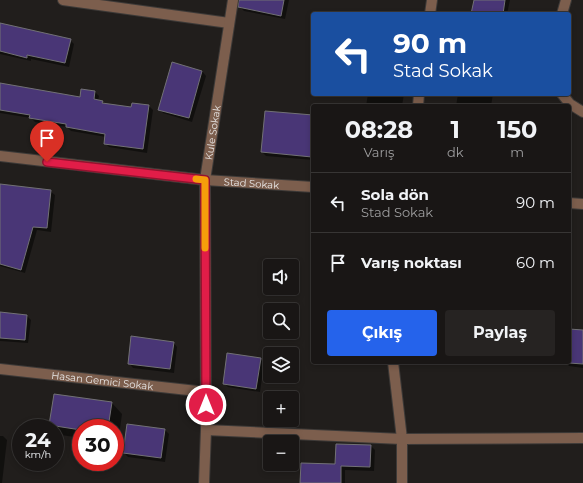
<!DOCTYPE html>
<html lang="tr">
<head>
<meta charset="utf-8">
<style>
  :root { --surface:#191615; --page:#262322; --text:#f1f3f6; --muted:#9f9fa0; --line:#373534; --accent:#2563eb }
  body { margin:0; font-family:Montserrat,sans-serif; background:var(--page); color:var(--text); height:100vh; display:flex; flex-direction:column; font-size:15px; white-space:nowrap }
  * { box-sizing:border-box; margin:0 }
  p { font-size:13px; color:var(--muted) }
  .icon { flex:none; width:22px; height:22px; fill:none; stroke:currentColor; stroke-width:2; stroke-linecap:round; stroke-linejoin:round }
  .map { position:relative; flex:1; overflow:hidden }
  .sheet { position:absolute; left:311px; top:104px; width:260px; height:260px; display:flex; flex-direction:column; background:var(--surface); border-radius:4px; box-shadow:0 2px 6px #0003,0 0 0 1px var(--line) }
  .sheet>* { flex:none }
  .top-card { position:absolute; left:311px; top:12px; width:260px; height:84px; border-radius:4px; box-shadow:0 2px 6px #0003,0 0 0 1px var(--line); background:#1a4fa0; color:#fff; overflow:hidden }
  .buttons { position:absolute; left:263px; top:259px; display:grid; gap:8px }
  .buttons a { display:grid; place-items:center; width:36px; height:36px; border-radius:4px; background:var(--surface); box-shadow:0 2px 6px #0003,0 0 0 1px var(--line); font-size:20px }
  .speed { position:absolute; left:12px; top:419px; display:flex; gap:8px; font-size:20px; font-weight:700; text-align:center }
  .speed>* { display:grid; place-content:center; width:52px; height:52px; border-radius:50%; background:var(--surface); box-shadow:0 2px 6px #0003,0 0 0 1px var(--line); line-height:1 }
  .speed small { font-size:10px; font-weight:400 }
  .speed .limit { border:6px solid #d22; background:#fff; color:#111 }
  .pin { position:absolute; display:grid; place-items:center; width:34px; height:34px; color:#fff; margin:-41px -17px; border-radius:50% 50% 50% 0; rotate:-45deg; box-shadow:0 0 4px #0007 }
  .pin .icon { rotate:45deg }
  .me { position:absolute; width:44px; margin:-22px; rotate:0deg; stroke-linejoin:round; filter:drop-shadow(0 0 3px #0008) }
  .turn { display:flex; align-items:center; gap:14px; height:84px; padding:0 16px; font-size:18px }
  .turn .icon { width:52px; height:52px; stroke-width:2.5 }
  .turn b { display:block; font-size:28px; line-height:34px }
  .eta { display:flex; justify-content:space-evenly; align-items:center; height:68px; text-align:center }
  .eta b { font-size:24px; font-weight:700; line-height:28px }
  .action { display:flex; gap:8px; margin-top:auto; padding:8px 16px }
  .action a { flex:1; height:46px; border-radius:4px; background:var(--accent); color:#fff; font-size:16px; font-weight:700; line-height:46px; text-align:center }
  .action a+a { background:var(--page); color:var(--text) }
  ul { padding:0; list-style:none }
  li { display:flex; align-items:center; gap:12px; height:60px; padding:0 16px; border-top:1px solid var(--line) }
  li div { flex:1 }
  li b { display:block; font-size:15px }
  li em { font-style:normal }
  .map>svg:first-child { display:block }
  .shadow { fill:#0007 }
  .building { fill:#493676; stroke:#727175 }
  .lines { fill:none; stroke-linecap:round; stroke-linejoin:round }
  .minor-casing { stroke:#3d3a38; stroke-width:12 }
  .minor { stroke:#7c5e4d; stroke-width:10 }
  .route-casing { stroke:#92132f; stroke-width:10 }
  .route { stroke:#e11d48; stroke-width:7 }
  .slow { stroke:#f59e0b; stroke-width:7 }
  .labels { text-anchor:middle; stroke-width:3.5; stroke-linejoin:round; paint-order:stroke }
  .street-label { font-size:10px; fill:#e7e5e4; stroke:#0a0808 }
</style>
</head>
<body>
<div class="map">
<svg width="583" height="483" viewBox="0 0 583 483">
  <rect width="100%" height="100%" fill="#211e1c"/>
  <path class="shadow" d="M241,0H289L285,19L244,11L240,7Z
    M475,0H510L507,14H472Z
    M0,34L70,40L74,44L69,67L31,59V61L0,54Z
    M202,71L206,76L192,122L163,113L159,109Z
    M0,84L80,98L95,92L99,96L98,101L102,102L105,104L132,108L133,104L149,106L153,110L147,153L109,147L105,143L106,137L71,131L67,127L35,122L31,118L0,113Z
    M368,94H404L402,106H366Z
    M458,94H493L491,106H456Z
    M266,112L313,116V160L266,156L262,152Z
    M0,185L50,191L55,195L51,232L37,230L25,273L0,266Z
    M0,313L27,316L31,320L28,343L0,341Z
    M569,330L583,331V368L569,366L565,362H569Z
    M173,342L177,347L174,373L133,368L129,363Z
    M260,359L264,363L260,392L228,387L224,383Z
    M112,403L122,414L118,443H115V428H81V438L61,435L55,428L50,425Z
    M165,430L169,434L165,462L128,457L124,453Z
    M0,436H3L7,440L2,483H0Z
    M371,446L375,450L374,471L345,470V483H301Z"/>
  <path class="building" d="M239,0H284L281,16L238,7Z
    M474,0H505L503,14H471Z
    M0,23L71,39L65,63L27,55V58L0,51Z
    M172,62L202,71L189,118L158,110Z
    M0,83L80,97L81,89L95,91L94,99L103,101L102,103L131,107L132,103L149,105L143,149L104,144L105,134L66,127V124L29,118L30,115L0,110Z
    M265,111L313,115L312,157L261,152Z
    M0,184L51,190L47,228L33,227L21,270L0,264Z
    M0,312L27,315L25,340L0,338Z
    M569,329L583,330V364L569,363Z
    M131,336L174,342L170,369L128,364Z
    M227,353L261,358L256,389L223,384Z
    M54,394L112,402L108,428H81V430L49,425Z
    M127,424L165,429L161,458L123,453Z
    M336,444L371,445L370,467L341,466V483H300L301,463L335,464Z"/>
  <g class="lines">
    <g class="minor-casing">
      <g id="minor">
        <path d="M63,0L229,23"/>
        <path d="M430,14L432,0"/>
        <path d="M562,14L566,0"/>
        <path d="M562,94L570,104L583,112"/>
        <path d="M418,106L419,94"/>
        <path id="s1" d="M0,156L205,180L313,187"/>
        <path d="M569,203L583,204"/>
        <path d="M393,362L402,439V483"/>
        <path id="s2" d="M0,369L206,392"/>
        <path d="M206,430L402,439L583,438"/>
        <path id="s3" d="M204,483L206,430L205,180L233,0"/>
      </g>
    </g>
    <use href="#minor" class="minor"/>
  </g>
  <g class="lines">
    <g class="route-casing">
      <path id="route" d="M47,162L205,180L206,405"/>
    </g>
    <use href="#route" class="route"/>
    <path class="slow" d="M196,179L205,180V248"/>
  </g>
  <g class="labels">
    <g class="street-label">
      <text dy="4" stroke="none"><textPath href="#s3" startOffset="351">Kule Sokak</textPath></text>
      <text dy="4" stroke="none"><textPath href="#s1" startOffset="253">Stad Sokak</textPath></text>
      <text dy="4" stroke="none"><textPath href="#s2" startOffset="103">Hasan Gemici Sokak</textPath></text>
    </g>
  </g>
</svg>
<div class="buttons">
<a><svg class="icon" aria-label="sound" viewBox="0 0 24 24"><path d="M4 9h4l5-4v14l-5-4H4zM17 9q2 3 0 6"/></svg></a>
<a><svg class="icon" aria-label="search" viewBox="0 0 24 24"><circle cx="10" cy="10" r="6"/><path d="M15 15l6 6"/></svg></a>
<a><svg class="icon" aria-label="layers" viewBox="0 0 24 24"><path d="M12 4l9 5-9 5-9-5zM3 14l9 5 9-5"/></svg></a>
<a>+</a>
<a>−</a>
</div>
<div class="speed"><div>24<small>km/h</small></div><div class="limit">30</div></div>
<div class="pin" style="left:47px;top:162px;background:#d93025"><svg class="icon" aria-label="arrive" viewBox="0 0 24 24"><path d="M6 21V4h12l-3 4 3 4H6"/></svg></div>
<svg class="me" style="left:206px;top:405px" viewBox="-20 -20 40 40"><circle r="17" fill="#e11d48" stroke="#fff" stroke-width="3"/><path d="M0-11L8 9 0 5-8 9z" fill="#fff"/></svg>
<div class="top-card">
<div class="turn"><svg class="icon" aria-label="left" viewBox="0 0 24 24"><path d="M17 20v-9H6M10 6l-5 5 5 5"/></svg><div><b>90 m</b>Stad Sokak</div></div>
</div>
<section class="sheet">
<div class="eta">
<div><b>08:28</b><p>Varış</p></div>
<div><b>1</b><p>dk</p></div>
<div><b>150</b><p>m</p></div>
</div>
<ul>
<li><svg class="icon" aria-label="left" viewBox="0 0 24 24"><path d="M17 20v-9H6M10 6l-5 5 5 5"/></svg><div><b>Sola dön</b><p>Stad Sokak</p></div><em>90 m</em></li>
<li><svg class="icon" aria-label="arrive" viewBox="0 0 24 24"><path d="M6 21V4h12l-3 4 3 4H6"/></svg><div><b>Varış noktası</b></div><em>60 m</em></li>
</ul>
<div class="action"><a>Çıkış</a><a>Paylaş</a></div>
</section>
</div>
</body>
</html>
